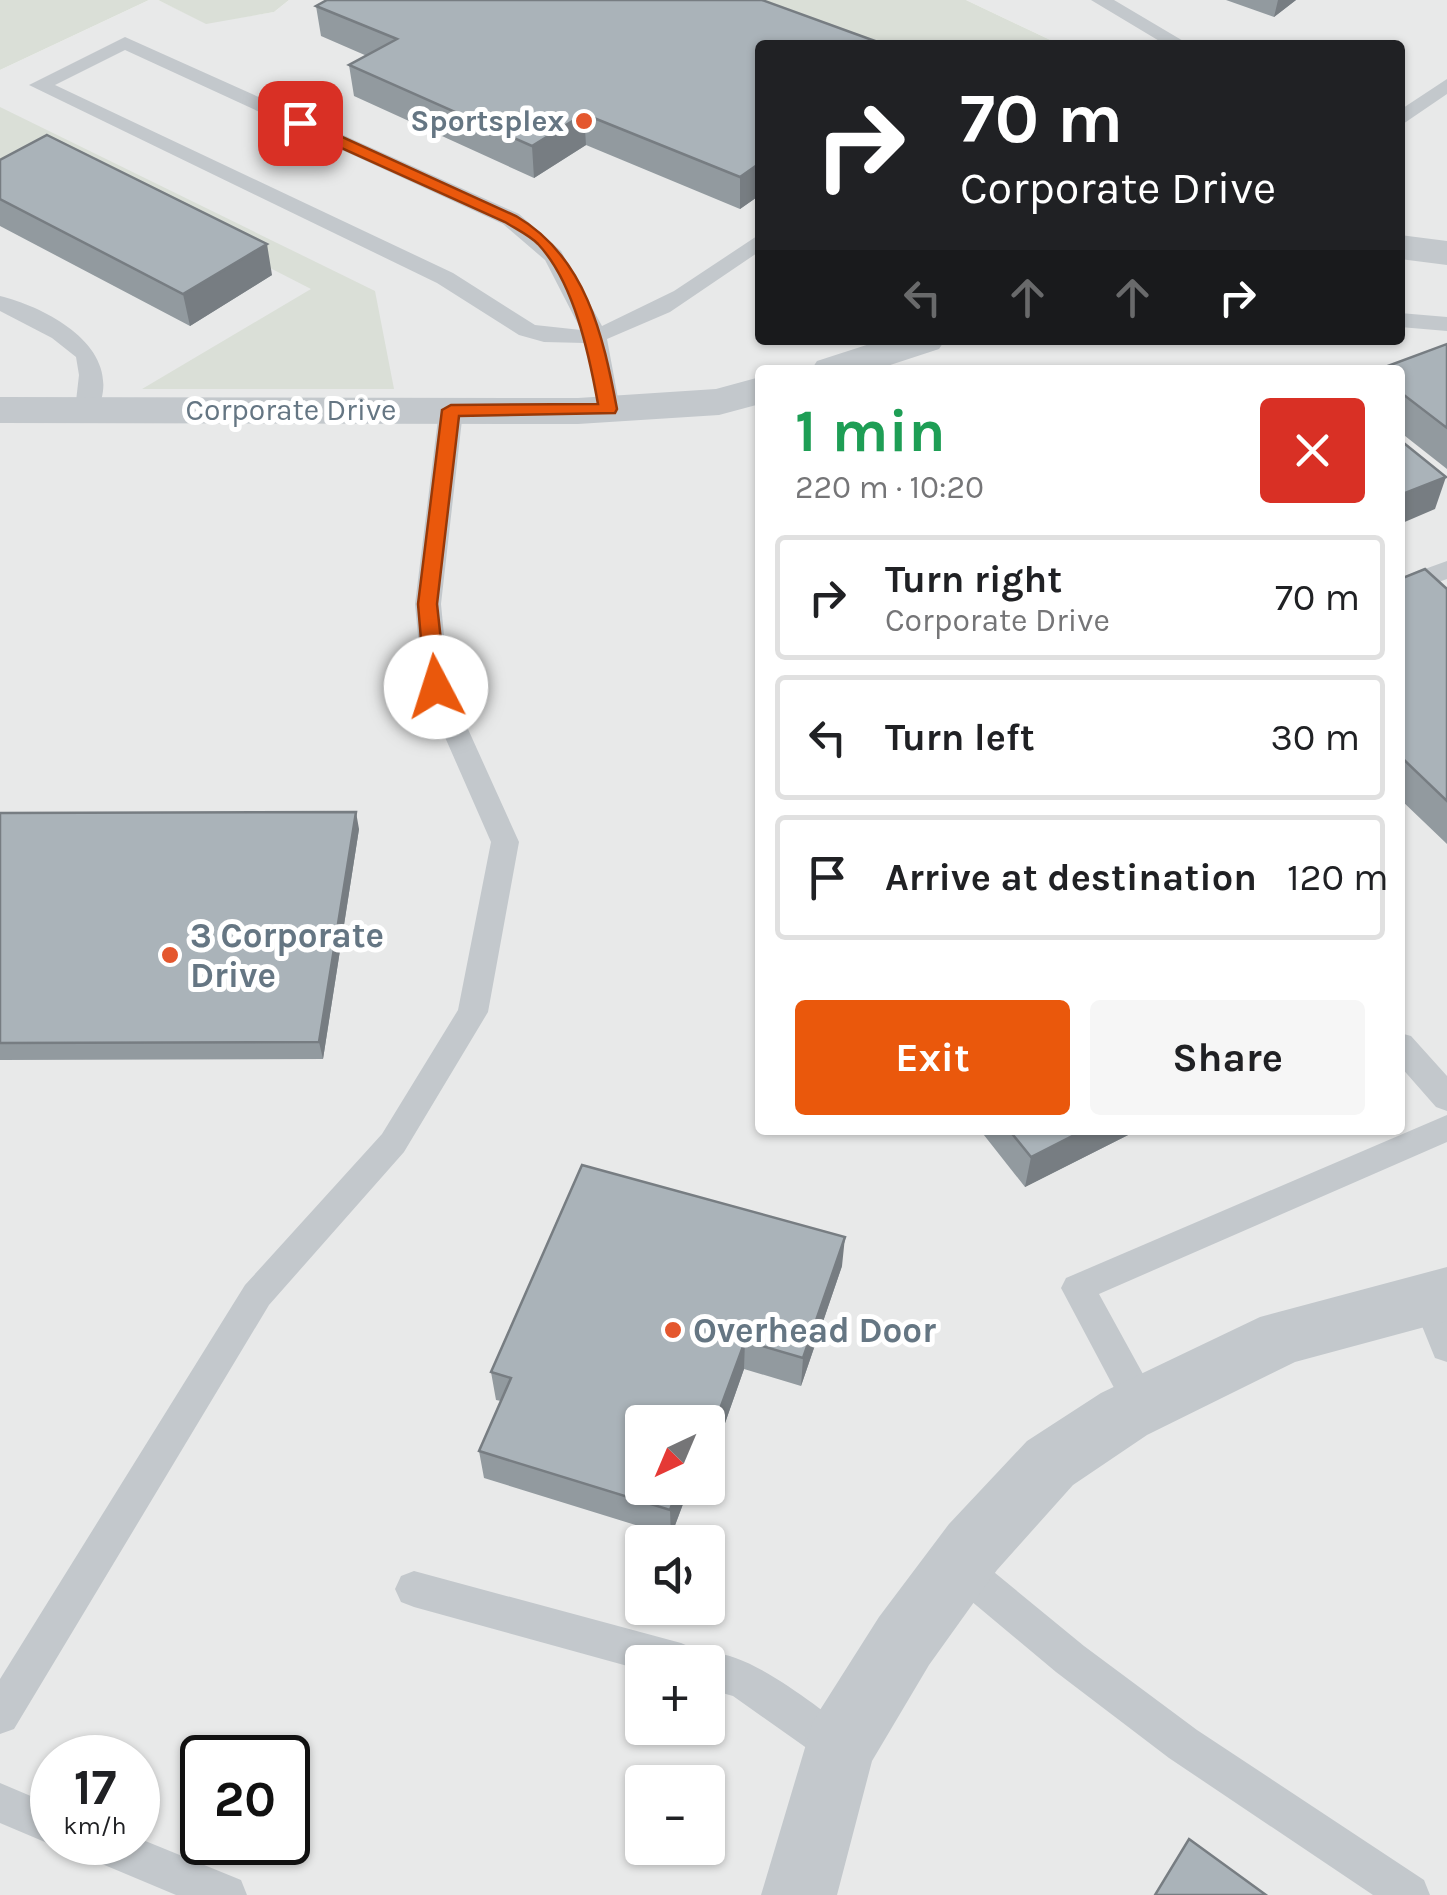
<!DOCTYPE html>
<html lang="en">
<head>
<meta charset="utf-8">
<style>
  :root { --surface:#fff; --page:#f6f6f6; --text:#202124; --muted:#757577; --line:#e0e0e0; --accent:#ea580c }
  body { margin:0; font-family:Karla,sans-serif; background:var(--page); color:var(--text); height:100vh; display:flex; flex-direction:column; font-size:38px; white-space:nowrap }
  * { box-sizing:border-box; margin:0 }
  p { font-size:32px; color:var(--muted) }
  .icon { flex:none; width:55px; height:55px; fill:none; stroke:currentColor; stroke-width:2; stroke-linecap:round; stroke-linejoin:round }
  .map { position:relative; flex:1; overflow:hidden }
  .panel { position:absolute; left:755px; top:365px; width:650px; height:770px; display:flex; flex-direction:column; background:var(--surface); border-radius:10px; box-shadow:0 2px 8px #0004 }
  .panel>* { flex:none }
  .top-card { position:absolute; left:755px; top:40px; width:650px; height:305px; border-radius:10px; box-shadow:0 2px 8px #0004; background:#202124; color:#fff; overflow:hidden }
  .needle { width:65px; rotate:224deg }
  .buttons { position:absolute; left:625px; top:1405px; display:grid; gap:20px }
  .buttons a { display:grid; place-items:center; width:100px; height:100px; border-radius:10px; background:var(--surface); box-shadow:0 2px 8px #0004; font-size:50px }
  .speed { position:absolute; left:30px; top:1735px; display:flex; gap:20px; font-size:50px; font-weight:700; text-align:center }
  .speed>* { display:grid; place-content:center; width:130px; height:130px; border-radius:50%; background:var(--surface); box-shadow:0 2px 8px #0004; line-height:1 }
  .speed small { font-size:25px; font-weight:400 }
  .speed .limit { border:5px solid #111; border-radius:15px; background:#fff; color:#111 }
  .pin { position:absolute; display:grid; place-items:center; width:85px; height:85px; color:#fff; margin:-42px; border-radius:20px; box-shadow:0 5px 15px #0006 }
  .me { position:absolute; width:110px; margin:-55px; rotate:355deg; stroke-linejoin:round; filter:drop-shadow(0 0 8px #0008) }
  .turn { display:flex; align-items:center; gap:35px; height:210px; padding:0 40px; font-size:45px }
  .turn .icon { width:130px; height:130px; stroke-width:2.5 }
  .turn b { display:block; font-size:70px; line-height:85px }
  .lanes { display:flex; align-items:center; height:95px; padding:0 40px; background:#0003; justify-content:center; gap:50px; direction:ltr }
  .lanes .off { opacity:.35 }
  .round { display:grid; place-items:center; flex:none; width:105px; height:105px; border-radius:10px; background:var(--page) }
  .overview { display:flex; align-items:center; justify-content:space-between; height:170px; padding:0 40px }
  h1 { font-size:60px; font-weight:700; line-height:75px; color:#1e9e55 }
  .cta { display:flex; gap:20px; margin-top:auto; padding:20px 40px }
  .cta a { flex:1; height:115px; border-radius:10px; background:var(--accent); color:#fff; font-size:40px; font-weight:700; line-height:115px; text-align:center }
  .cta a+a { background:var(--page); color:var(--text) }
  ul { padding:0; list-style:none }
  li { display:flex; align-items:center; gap:30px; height:125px; margin:0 20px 15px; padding:0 20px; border:5px solid var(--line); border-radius:10px }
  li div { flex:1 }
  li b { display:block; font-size:38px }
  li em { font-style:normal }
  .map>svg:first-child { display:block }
  .built { fill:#e8e9e9; fill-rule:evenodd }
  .green { fill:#dadfd7 }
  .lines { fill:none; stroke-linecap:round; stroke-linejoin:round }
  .lane { fill:#c3c8cc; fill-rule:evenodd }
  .street { fill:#c3c8cc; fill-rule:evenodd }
  .wall { fill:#929a9f }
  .shaded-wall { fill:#777d82 }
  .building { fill:#aab3b9; stroke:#777d82; stroke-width:2.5 }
  .route { fill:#ea580c; stroke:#983908; stroke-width:2.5 }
  .poi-dot { fill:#e4572e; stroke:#fff; stroke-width:4 }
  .labels { text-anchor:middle; stroke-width:10; stroke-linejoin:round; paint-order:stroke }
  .far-poi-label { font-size:30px; font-weight:bold; fill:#657683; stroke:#fff; text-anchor:end }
  .far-street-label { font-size:30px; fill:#657683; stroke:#fff }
  .poi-label { font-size:35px; font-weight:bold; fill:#657683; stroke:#fff; text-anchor:start }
</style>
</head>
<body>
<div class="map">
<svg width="1447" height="1895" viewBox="0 0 1447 1895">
  <rect width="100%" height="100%" fill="#fafaf8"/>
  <path class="built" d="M149,0H158L206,23L274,12L289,0H757L760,340H1400V45H1061L966,0H1447V1895H0V70ZM760,370H1400V1130H760ZM642,1422H708V1488H642ZM642,1542H708V1608H642ZM642,1662H708V1728H642ZM52,1758H138V1842H52ZM202,1758H288V1842H202ZM642,1782H708V1848H642Z"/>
  <path class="green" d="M0,0H149L0,70Z
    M158,0H289L274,12L206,24Z
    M757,0H966L1061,45H863Z
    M0,107L375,291L394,389H142L311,289L43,152L0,178Z"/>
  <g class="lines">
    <path class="lane" d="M1091,0H1114L1190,45H1166Z
      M125,37L519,214L561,251L602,326L674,291L760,234V251L670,312L607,339L620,409L608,416L600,414L585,343L544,342L519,335L437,283L29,85ZM125,50L503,224L545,260L581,330L535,325L453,273L55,85Z
      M1447,79V94L1400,126V110Z
      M0,296C52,309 129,352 95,415H79L75,410L79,375L76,357L52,338L0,311Z
      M1400,313L1447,317V331L1400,327Z
      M451,404L463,411L441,604L449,687L519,842L488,1012L404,1152L269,1305L14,1729L0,1734V1679L245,1285L382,1134L458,1010L491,842L423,687L415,604L439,411Z
      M1447,561V579L1400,596V578Z
      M1400,1033L1411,1036L1447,1076V1111L1436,1107L1400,1066Z
      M1447,1115V1142L1099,1294L1160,1405L1155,1416L1142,1421L1129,1416L1061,1288L1066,1278Z
      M1428,1284L1440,1288L1447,1304V1362L1435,1358L1411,1299L1416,1288Z
      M959,1549L972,1554L1084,1646L1197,1730L1424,1880L1430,1895H1373L1169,1758L1056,1672L946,1580L940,1567L946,1554Z
      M414,1571L681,1643L695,1649L697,1655C737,1639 820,1710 853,1733L859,1747L853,1761L839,1767L825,1761L733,1696L708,1689V1662H642V1670L414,1607L401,1602L395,1589L401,1576Z
      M0,1783L52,1805V1842H58L52,1845L0,1823Z
      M138,1838L241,1880L247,1895H176L83,1856L77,1842H138Z"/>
    <path class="street" d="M1400,235L1447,241V265L1400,259Z
      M882,340H945L939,349L875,370H811L817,361Z
      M760,377V404L719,415L578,424L0,423V397L578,398L716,389Z
      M1447,1267V1321L1295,1362L1147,1435L1073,1485L997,1570L929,1665L872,1761L837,1895H761L813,1721L879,1617L949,1524L1027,1441L1101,1393L1260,1317Z"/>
  </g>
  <path class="wall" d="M1226,0H1296L1274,17Z
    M316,6L760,45V195L740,209L586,145L534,178L354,96L349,65L367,56L321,36Z
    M0,160L272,275L190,326L0,226Z
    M1447,344V469L1400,432V370Z
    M1400,579L1447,589V844L1400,799Z
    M0,813L359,829L323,1059L0,1060Z
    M980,1130H1138L1025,1187Z
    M842,1266L801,1386L744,1369L711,1463L708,1462V1422H642L689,1488L671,1536L484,1478L479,1451L501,1401L496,1400L491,1372Z"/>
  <path class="shaded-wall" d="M1278,0H1296L1274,17Z
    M584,114L586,145L534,178L532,146Z
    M760,163V195L740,209V177Z
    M267,244L272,275L190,326L183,294Z
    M1446,477L1435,509L1400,524V495Z
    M356,812L359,829L323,1059L319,1042Z
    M1084,1130H1138L1025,1187L1031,1157Z
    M845,1237L842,1266L801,1386L803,1358Z
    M745,1341L744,1369L711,1463L710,1436Z
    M678,1488H689L671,1536L670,1510Z"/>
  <path class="building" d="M327,0H762L886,45H760V163L740,177L584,114L532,146L349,65L397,39L316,6Z
    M47,135L267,244L183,294L0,199V160Z
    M1447,344V428L1400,392V370H1377Z
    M1400,440L1446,477L1400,495Z
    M1425,569L1447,589V801L1400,756V579Z
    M356,812L319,1042L0,1043V813Z
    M1009,1130H1084L1031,1157Z
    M582,1165L845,1237L803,1358L745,1341L710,1436L708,1435V1422H642V1488H678L670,1510L479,1451L511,1378L491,1372Z
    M1189,1839L1266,1895H1155Z"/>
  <path class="route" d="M295,120H305L516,216C586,257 603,335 617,409L615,413L459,416L437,604L446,687L436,694L425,687L418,604L442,410L451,405L598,404C589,354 574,282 538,244C529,235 516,229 505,222L295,127Z"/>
  <g class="poi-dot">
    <circle cx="584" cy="121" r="10"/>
    <circle cx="170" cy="955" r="10"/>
    <circle cx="673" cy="1330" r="10"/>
  </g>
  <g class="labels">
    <g class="far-poi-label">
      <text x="564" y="131">Sportsplex</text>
    </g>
    <g class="far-street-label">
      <text x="291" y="420">Corporate Drive</text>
    </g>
    <g class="poi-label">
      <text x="190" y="947">3 Corporate<tspan x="190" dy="40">Drive</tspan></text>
      <text x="693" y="1342">Overhead Door</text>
    </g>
  </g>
</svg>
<div class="buttons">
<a><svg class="needle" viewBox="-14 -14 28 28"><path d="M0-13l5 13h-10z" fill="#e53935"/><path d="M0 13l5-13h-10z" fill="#757577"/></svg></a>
<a><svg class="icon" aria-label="sound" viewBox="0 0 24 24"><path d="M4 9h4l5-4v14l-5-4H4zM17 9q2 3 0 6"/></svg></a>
<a>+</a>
<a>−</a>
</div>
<div class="speed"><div>17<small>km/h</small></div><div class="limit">20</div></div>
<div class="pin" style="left:300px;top:123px;background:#d93025"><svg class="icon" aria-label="arrive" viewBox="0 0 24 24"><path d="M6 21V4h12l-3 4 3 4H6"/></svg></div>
<svg class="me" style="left:436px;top:687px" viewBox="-20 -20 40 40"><circle r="19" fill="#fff"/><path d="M0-13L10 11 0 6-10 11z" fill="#ea580c"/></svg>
<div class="top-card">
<div class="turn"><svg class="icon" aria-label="right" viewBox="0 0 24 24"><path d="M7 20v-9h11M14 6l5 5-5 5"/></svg><div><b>70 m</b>Corporate Drive</div></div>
<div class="lanes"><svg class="icon off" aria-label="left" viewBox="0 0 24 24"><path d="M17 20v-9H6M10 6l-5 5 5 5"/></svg><svg class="icon off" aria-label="ahead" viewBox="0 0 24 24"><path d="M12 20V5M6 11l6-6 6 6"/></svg><svg class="icon off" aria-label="ahead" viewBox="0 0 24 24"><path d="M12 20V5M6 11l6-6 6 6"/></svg><svg class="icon" aria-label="right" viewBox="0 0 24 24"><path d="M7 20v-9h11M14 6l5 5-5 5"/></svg></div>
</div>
<section class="panel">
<div class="overview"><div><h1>1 min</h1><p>220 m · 10:20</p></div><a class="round" style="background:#d93025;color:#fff"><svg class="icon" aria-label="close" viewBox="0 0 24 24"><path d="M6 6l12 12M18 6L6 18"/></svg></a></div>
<ul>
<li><svg class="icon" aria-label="right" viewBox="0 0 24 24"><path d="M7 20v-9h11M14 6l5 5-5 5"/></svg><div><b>Turn right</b><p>Corporate Drive</p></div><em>70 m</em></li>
<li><svg class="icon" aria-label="left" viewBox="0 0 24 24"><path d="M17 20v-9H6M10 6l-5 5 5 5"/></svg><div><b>Turn left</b></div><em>30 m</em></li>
<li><svg class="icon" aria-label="arrive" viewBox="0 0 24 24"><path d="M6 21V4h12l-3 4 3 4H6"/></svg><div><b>Arrive at destination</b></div><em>120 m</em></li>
</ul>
<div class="cta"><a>Exit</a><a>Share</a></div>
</section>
</div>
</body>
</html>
